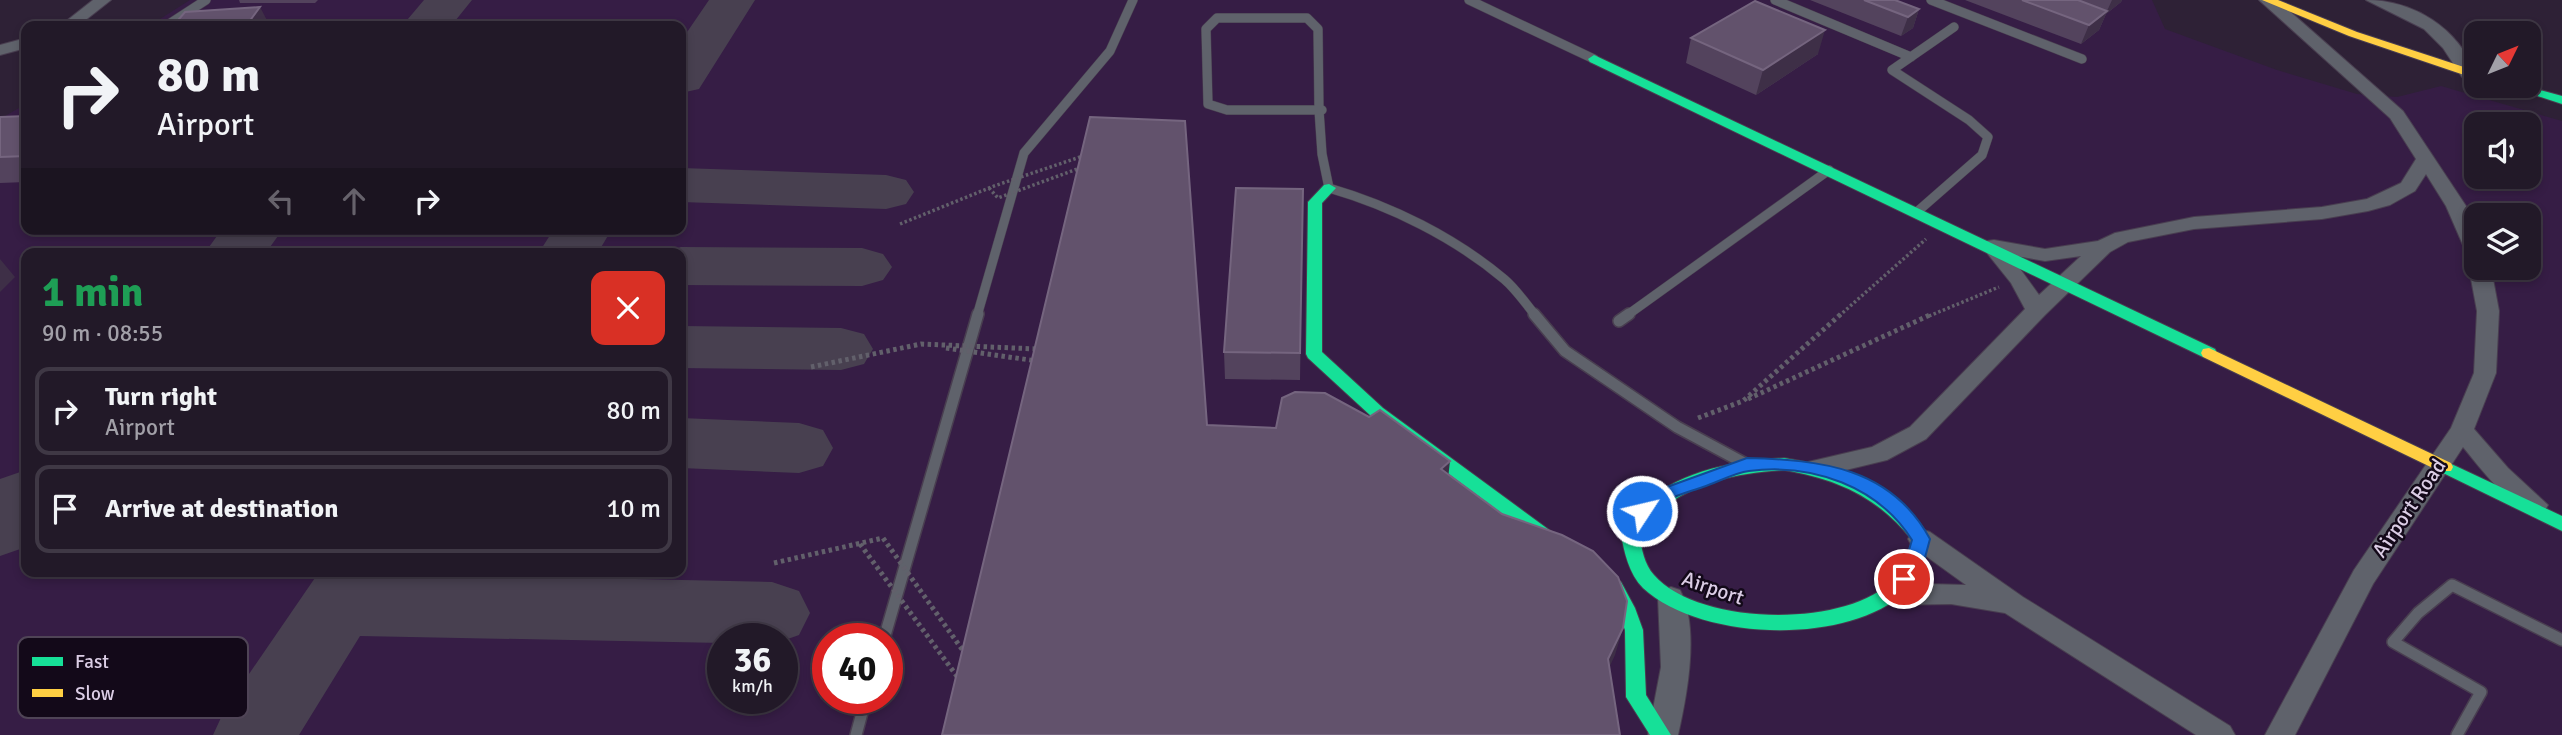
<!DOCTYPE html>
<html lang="en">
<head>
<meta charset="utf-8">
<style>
  :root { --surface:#221928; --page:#2e2634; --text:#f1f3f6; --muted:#a2a0a8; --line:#3f3845 }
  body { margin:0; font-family:Signika,sans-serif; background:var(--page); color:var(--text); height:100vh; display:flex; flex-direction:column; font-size:26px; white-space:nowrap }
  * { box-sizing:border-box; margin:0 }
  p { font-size:23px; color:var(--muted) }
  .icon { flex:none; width:38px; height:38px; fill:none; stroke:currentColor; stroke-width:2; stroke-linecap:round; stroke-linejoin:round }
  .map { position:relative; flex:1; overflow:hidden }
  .details { position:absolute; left:21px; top:248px; width:665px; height:329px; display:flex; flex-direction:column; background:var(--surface); border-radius:14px; box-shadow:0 4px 10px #0003,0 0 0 2px var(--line) }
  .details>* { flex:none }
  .banner { position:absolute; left:21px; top:21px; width:665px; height:214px; border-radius:14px; box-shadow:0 4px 10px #0003,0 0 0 2px var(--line); background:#221928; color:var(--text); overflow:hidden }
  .needle { width:46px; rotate:47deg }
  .buttons { position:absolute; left:2464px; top:21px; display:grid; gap:14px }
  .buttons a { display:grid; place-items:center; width:77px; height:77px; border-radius:14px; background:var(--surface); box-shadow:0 4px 10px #0003,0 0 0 2px var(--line); font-size:35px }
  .speed { position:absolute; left:707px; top:623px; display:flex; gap:14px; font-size:35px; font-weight:700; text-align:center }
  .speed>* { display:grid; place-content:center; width:91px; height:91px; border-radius:50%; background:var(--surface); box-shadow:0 4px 10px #0003,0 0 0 2px var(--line); line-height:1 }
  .speed small { font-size:18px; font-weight:400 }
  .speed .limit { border:10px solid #d22; background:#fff; color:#111 }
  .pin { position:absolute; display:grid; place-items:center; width:60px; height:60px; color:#fff; margin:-30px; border:4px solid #fff; border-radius:50%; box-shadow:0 2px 7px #0007 }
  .me { position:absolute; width:77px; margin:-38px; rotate:55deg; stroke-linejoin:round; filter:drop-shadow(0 0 5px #0008) }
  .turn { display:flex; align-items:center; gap:24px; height:147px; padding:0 21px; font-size:32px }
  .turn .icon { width:91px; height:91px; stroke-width:2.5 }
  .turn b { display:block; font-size:49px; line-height:60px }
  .lanes { display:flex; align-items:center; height:66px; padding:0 21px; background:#0003; justify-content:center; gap:35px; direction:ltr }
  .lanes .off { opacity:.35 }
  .round { display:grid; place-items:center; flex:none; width:74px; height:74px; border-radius:14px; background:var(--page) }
  .summary { display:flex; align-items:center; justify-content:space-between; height:119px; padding:0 21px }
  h1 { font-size:42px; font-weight:700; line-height:52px; color:#1e9e55 }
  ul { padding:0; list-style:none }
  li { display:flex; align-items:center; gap:21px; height:88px; margin:0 14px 10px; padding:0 7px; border:4px solid var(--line); border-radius:14px }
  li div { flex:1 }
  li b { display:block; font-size:26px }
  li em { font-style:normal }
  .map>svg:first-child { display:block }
  .built { fill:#361d45; fill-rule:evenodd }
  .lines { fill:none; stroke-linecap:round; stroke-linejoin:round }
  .taxiway { fill:#484050; fill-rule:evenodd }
  .lane-far1-casing { stroke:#493e50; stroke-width:10 }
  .lane-casing { stroke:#493e50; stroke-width:14 }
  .street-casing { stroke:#493e50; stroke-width:2 }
  .fast-casing { stroke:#493e50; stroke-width:2 }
  .slow-casing { stroke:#493e50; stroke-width:2 }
  .path-far1 { stroke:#62606b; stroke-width:3.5; stroke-dasharray:2.5 2.5; stroke-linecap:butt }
  .path { stroke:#62606b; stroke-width:5; stroke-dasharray:3.5 3.5; stroke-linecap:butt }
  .lane-far1 { stroke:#5f626b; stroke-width:9 }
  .lane { stroke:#5f626b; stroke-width:11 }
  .street { fill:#5f626b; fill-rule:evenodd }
  .fast { fill:#16e098; fill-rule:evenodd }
  .slow { fill:#ffcf43; fill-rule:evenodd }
  .path-bridge-far1 { stroke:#62606b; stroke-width:3.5; stroke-dasharray:2.5 2.5; stroke-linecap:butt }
  .path-bridge { stroke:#62606b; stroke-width:5; stroke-dasharray:3.5 3.5; stroke-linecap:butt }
  .wall { fill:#53435d }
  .shaded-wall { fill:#3e2f47 }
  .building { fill:#62526c; stroke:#75657f; stroke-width:2 }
  .route { fill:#1a73e8; stroke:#114b97; stroke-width:2 }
  .labels { text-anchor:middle; stroke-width:5; stroke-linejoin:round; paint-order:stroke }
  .street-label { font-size:21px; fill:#dbcde5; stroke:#130919 }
  .key { fill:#130919; stroke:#4f4456; stroke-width:2 }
  .key-label { font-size:19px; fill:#dbcde5 }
</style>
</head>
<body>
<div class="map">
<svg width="2562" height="735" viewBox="0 0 2562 735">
  <rect width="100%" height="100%" fill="#2e2136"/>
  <path class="built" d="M190,0H2152L2165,29L2277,70L2357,94L2397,97L2441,86L2562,121V735H0V119L26,104V229H681V26H149ZM2476,124H2529V177H2476ZM2476,215H2529V268H2476ZM26,254H681V572H26ZM723,639H782V698H723ZM828,639H887V698H828Z"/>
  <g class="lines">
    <path class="taxiway" d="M424,0H472L451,26H402Z
      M709,0H755L699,89L681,93V41Z
      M681,168L886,175L906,180L914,192L906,204L886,209L681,202Z
      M222,229H283L265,254H204Z
      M554,229H612L597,254H538Z
      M681,247L862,248L883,254L892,267L883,280L862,286L681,285V254H659Z
      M681,326L841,328L864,334L873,349L864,364L841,370L681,368Z
      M681,418L799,423L823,430L833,448L823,466L799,473L681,468Z
      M26,470V547L0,556V479Z
      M319,572L772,582L799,591L810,613L799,635L782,641L723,639V643L360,636L299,735H213L225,709Z"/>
    <g class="lane-far1-casing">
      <path id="lane-far1" d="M1469,0L1594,59
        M1775,0L1911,57
        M1931,0L2082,59
        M1217,18H1307L1318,29L1319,110H1227L1208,104L1206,29Z
        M166,26L206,0
        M1319,110H1322
        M1319,110L1322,154L1329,188C1391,206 1454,237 1504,279C1516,289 1526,304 1536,316
        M1918,211L1982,155L1988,137L1969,120L1892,70L1954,27
        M977,316L1024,153L1110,51L1133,0
        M1626,316L1829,170"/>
    </g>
    <g class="lane-casing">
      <path id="lane" d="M1534,314L1565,351L1677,427L1744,463
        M1619,321L1629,314
        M884,639L978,314
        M856,735L866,698
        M2457,735L2481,692L2393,642L2418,613L2452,585L2562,640"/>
    </g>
    <g class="street-casing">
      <path id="street" d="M93,0H111L78,26H60Z
        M2259,0H2277L2403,111L2466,206L2476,229V258L2466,252L2446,206L2426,174L2415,191L2390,205L2368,211L2322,219L2194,229L2128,242L2110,252L2045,315L1926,439L1887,460L1817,477L1808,474L1805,468L1808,462L1872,447L1910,427L2025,309L2011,283L1983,248L1987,241L1994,240L2045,249L2098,241L2115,233L2194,217L2322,207L2367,199L2401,183L2416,159L2390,118ZM2010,255L2045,261L2081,256L2039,295Z
        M2366,0C2414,0 2458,28 2476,74L2468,78L2462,77L2443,48L2424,29Z
        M26,38V48L0,55V45Z
        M2476,262V268H2491L2499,311L2496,373L2474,429L2508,468L2548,505L2544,512C2518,520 2479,466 2463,447L2373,584L2295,735H2265L2354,570L2451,428L2474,373L2477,311L2469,268Z
        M1921,529L1930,532L2023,597L2230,726L2235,735H2196L2005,613L1951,604L1890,605L1881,602L1877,594L1881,586L1890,583L1966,585L1912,546L1908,539L1912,532Z
        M1671,587L1680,590C1700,628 1687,695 1678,735H1648L1661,667L1658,598L1662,590Z"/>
    </g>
    <g class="fast-casing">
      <path id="fast" d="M1594,55L2215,349L2217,353L2215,357H2203L1590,62L1588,59Z
        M2507,86H2526L2562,96V104Z
        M1329,184L1336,188L1322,203V352L1383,408L1567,543L1570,548L1567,553L1561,555L1555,553L1371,416L1308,358L1306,354L1308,202L1324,185Z
        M1784,458C1839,467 1901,486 1930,539C1925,557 1919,579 1905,592C1847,646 1700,641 1643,588C1629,574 1624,552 1621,534C1653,475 1722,462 1784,458ZM1784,470C1837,479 1878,497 1912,540C1908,554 1904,568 1894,579C1848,629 1698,626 1654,575C1644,564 1642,549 1639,535C1674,485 1727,474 1784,470Z
        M2445,461L2562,516V531L2439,471L2437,467L2439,463Z
        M1597,568L1621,582L1635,608L1643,630L1646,695L1671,735H1650L1626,697L1625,630L1617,609L1607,592L1591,580L1588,575L1591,570Z"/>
    </g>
    <g class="slow-casing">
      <path id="slow" d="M2262,0H2278L2357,32L2476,71V79L2349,36Z
        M2209,348L2451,463L2453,467L2451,471H2439L2203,357L2201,353L2203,349Z"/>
    </g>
    <path class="path-far1" d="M1839,316L1926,239
      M1929,316L1999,287"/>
    <path class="path" d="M1748,399L1932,314
      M1698,418L1743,401L1841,314"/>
    <use href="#lane-far1" class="lane-far1"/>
    <use href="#lane" class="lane"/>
    <use href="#street" class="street"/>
    <use href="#fast" class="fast"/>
    <use href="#slow" class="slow"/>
    <path class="path-bridge-far1" d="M989,188L998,198L1080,168
      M900,224L994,186L1086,155"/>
    <path class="path-bridge" d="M946,348L1037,361
      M811,367L921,344L1037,349
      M860,544L959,679
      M774,563L883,538L964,652"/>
  </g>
  <path class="wall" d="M239,0H318L315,3H240Z
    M1810,0H1895L1919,9L1913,28L1901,36Z
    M1965,0H2122L2121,2L2106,14L2099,30L2081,44Z
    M1691,38L1818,54L1756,95L1686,63Z
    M26,116V182L0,183V117Z
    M1303,189L1300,380L1225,379L1224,352Z"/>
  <path class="shaded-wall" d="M2112,0H2122L2121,2L2106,14L2099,30L2081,44L2089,25L2107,11Z
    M260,7L270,26H246Z
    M1919,9L1913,28L1901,36L1908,17Z
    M1825,30L1818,54L1756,95L1763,70Z
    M0,259L15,277L0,292Z
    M1450,461L1447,488L1441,469Z
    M1623,628L1615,655L1601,685L1608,659Z"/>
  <path class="building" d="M1864,0H1895L1919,9L1908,17Z
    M2022,0H2078L2107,11L2089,25Z
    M1755,1L1825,30L1763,70L1691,38Z
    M260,7L246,26H173L185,12Z
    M26,116V156L0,157V117Z
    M1090,117L1185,121L1207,425L1276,428L1282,398L1295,392L1325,393L1369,417L1380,410L1450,461L1441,469L1502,514L1562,535L1593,551L1618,577L1627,601L1623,628L1608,659L1620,735H942Z
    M1236,188L1303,189L1300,353L1224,352Z"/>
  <path class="route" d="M1747,458C1821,460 1891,467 1930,539L1924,561L1911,584H1897L1895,579L1906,560L1912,540C1878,486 1812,463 1749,471C1734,473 1718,482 1703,487C1692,491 1679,494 1668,500C1659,505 1653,514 1642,518L1633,511L1656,491Z"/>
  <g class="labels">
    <g class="street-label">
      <text transform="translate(2409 508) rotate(-56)" y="7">Airport Road</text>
      <text transform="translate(1713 588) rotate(19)" y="7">Airport</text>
    </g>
  </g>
  <rect x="18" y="637" width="230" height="81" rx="10" class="key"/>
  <rect x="32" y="657" width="31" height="9" fill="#16e098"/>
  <rect x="32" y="689" width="31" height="8" fill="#ffcf43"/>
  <g class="key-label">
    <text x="75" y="668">Fast</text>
    <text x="75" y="700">Slow</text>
  </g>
</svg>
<div class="buttons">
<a><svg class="needle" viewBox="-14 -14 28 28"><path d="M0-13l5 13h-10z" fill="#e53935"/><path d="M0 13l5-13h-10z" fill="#a2a0a8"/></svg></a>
<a><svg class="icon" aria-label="sound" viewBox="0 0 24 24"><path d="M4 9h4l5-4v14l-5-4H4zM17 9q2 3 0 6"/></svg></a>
<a><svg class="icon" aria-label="layers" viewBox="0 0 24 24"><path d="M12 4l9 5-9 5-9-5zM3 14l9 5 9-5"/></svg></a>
</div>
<div class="speed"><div>36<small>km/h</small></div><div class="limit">40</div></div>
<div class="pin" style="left:1904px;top:579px;background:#d93025"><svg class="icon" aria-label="arrive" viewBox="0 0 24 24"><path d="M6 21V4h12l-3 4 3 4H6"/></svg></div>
<svg class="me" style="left:1642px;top:511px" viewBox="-20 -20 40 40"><circle r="17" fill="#1a73e8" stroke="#fff" stroke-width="3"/><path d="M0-11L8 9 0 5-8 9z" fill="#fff"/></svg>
<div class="banner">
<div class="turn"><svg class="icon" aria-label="right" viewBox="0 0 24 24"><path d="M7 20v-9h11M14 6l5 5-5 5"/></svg><div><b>80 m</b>Airport</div></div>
<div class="lanes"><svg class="icon off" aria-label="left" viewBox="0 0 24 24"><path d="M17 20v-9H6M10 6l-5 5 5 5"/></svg><svg class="icon off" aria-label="ahead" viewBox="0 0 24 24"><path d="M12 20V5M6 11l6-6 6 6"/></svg><svg class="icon" aria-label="right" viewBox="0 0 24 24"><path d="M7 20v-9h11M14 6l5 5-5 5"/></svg></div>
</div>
<section class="details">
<div class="summary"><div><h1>1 min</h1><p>90 m · 08:55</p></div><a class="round" style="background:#d93025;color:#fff"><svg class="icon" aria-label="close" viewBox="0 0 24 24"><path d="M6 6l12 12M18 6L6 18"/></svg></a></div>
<ul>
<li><svg class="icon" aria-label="right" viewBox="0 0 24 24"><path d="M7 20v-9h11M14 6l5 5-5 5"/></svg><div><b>Turn right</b><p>Airport</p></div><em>80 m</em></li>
<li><svg class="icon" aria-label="arrive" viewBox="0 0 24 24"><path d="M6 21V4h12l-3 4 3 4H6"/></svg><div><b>Arrive at destination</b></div><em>10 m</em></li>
</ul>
</section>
</div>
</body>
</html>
